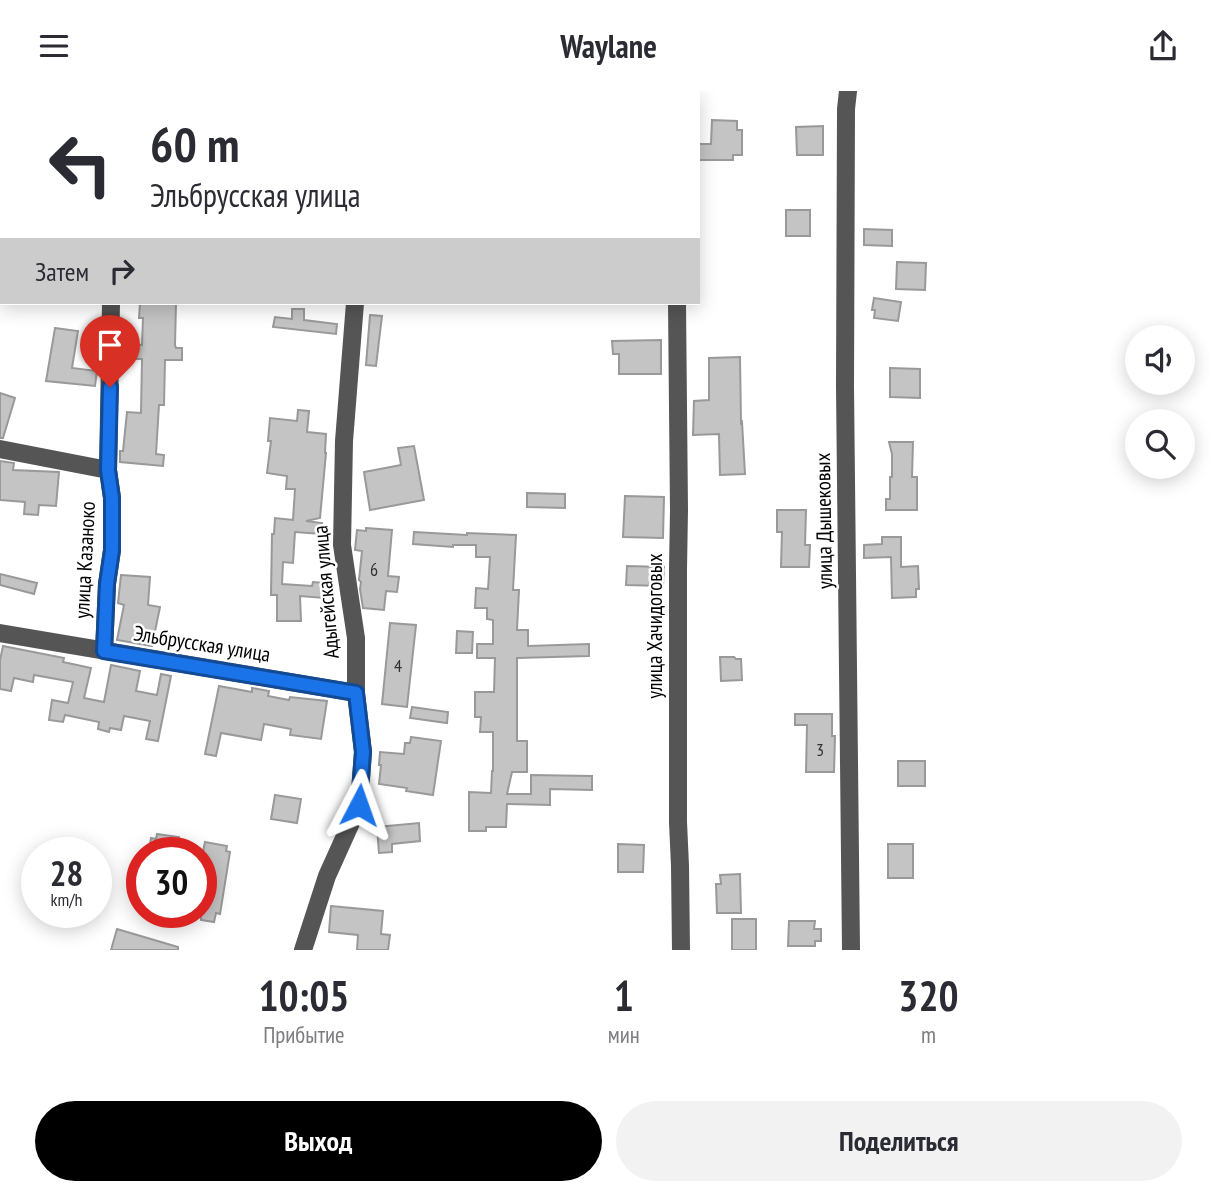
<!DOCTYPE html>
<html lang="ru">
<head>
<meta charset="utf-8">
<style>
  :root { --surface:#fff; --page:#f2f2f3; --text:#2b2b33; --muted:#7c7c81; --accent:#000 }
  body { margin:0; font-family:"PT Sans Narrow",sans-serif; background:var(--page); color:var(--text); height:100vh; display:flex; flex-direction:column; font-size:26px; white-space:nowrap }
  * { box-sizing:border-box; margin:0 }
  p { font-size:23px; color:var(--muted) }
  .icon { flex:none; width:38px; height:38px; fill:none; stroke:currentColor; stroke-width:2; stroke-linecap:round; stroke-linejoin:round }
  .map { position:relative; height:859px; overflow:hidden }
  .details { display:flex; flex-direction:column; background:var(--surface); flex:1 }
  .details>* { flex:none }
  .guide { position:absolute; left:0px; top:0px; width:700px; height:214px; box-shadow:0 4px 18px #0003; background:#fff; color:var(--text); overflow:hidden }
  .buttons { position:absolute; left:1125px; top:234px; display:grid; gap:14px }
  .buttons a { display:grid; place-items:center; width:70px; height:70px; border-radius:50%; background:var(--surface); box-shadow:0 4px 18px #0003; font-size:35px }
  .speed { position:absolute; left:21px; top:746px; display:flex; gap:14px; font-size:35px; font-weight:700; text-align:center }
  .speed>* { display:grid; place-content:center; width:91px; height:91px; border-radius:50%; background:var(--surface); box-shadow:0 4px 18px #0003; line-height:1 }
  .speed small { font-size:18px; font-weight:400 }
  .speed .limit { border:10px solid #d22; background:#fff; color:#111 }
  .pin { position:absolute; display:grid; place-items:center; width:60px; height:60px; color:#fff; margin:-72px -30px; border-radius:50% 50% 50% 0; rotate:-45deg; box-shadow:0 0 7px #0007 }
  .pin .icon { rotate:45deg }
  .me { position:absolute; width:77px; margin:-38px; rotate:4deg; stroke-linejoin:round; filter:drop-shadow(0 0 5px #0008) }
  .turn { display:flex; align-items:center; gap:24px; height:147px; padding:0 35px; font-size:32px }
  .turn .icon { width:91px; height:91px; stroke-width:2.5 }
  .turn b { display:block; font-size:49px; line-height:60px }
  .then { display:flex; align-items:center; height:66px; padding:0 35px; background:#0003; gap:14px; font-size:26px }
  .eta { display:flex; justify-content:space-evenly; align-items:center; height:119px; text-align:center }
  .eta b { font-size:42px; font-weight:600; line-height:49px }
  .button { display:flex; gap:14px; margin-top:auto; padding:14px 35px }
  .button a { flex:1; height:80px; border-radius:42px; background:var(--accent); color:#fff; font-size:28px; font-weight:600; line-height:80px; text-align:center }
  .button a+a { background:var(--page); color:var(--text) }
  header { display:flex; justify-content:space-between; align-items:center; height:91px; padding:0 35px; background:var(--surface); font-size:32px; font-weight:600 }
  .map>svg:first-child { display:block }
  .building { fill:#c4c4c4; stroke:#999; stroke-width:2 }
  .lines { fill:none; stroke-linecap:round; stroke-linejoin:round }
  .minor { stroke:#555; stroke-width:18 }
  .route-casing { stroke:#114b97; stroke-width:18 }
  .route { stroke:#1a73e8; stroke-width:12 }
  .labels { text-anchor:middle; stroke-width:5; stroke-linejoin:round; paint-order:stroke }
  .number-label { font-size:18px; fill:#313131 }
  .street-label { font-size:21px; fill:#000; stroke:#fff }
</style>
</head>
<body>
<header><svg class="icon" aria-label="menu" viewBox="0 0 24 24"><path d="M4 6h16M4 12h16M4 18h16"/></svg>Waylane<svg class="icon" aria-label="share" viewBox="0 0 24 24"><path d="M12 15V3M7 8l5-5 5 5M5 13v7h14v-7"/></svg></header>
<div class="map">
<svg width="1217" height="859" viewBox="0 0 1217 859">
  <rect width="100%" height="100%" fill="#fff"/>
  <path class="building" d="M712,29L737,30V39H742V64H733V69H698V53H711Z
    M823,35V64H797L796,36Z
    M786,119H810V145H786Z
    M864,138L892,139V155L864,154Z
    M897,171L926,172L925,199L896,198Z
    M874,207L901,211L898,230L874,227L875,219H872Z
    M140,212H176L175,254L176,257H182V269H165L164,314H159L156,363L164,364L163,375L120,371V360H123L127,321L141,322L142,268H121L122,253L142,254L143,227H139Z
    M292,218H304V229L337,233L336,243L273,236L275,226L292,228Z
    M370,224L382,225L376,275L366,274Z
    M55,237L78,240L72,277L97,280L95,295L46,290Z
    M661,249V283H619V263H613L612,250Z
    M740,266L741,332L742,331L745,383L720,384L719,343L693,344L694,310L709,309V267Z
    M890,277L920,278V307L890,306Z
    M0,302L15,307L3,347H0Z
    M298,319L309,320L307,341L326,343L325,362H326L320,427L306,430L322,432L321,443L295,441L293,472L283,471L282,493L312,495L313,491L325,492L324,507L300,505L301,530H277V504H271L272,443H274L275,427L293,429L295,398H286L287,385L267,382L271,350H268L270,327L297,330Z
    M889,351H913L912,386H917V419H886V408H890V386H892V363Z
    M414,355L424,409L370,419L364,381L401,374L398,357Z
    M0,370L14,372L13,379L59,381L56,415L39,414L38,424L24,423L25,411L0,409Z
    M527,402L565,403V417L527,416Z
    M625,405L664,406L663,447L623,446Z
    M777,419H806L805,454H810L809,476H781L782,441H777Z
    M366,437L392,439L388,485L399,486L397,501L386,500L384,519L363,517L360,498L361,491L359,489L362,460L355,459L357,439L366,440Z
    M414,441L467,444V442L516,444L513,499H519L517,539H528V555L589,553V565L517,567V650H527V681H512L507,703H531V684L592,685V699L550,698V714L507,713L506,736H486V740H469V701L491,702L492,680H493V641H480L481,626H475V601H494L495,567H477V553H493V529L487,528V517H475L476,497L488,498L490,466H476V454H453V456L413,453Z
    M882,446H901V476L918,475L919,498H916V506L892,507L891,466L864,467V454L882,453Z
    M627,475L664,476L663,495L626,494Z
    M0,483L37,492L34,503L0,494Z
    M121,484L150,486L148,514L160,516L152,555L117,549L124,514L118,512Z
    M390,532L416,534L407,616L382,613Z
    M457,540L473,541L472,562H456Z
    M3,555L64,567L63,571L91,577L84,607L104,611L111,574L140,580L136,600L157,604L161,583L171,585L158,650L146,648L150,630L124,625L121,639L110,637L109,641L98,638L99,631L65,624L63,631L49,629L52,609L68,612L73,591L34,584L33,591L14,587L11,600L0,598V569Z
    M720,566H734L736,568H741L742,589L721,590Z
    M219,595L252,601V597L269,600L268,605L289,609L290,606L327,610L321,648L290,644L291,638L264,633L261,649L221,642L216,665L205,663Z
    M412,616L448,621L447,632L410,627Z
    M795,623H832V645H835L834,681H806L807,634H795Z
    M411,646L441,650L433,704L406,700L407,697L379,693L381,674H379L380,661L404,663L405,652H410Z
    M898,670H925V695H898Z
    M275,704L301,708L297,732L271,728Z
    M419,732L420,750L392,753V761L379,762L377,736Z
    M157,743L179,746L177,761H149L151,747L156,748Z
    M205,751L227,755L226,760L230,761L220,823L216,822L214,831L201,829V770Z
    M618,753L644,754L643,781H618Z
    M888,753H913V787H888Z
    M740,783L741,822H717L716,793H721L720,784Z
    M331,815L383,820L381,843L390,844L388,859H357L358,844L329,841Z
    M732,828H756V859H732Z
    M789,830H815L814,838H821V850H815V855H788Z
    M117,838L178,856V859H111Z"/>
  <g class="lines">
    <path class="minor" d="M65,0L71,2
      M675,0V2
      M848,0L846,18L845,296L851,859
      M377,2V0
      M0,169H2
      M677,212L679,419L678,478V731L680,775L681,859
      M0,358L108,379
      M0,542L356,602
      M104,560L107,493L112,459V407L108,379L111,212
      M303,859L327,785L359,714L363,661L356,602V547L342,454L344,350L355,212"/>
  </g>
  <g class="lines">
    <g class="route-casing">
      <path id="route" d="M110,296L108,379L112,407V459L107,493L104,560L356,602L363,661L359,714"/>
    </g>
    <use href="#route" class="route"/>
  </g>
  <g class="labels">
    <g class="number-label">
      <text x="374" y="485">6</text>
      <text x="398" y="581">4</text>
      <text x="820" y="665">3</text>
    </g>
    <g class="street-label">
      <text transform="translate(824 430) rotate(-91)" y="7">улица Дышековых</text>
      <text transform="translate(85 469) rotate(-87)" y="7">улица Казаноко</text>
      <text transform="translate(326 501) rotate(-95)" y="7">Адыгейская улица</text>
      <text transform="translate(655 535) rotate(-90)" y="7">улица Хачидоговых</text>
      <text transform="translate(202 553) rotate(9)" y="7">Эльбрусская улица</text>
    </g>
  </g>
</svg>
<div class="buttons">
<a><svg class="icon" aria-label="sound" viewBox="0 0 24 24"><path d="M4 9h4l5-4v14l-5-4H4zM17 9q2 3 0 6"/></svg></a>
<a><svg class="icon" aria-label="search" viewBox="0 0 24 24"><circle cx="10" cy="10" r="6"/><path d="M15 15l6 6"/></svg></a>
</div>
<div class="speed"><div>28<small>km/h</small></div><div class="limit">30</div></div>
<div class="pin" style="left:110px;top:296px;background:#d93025"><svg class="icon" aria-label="arrive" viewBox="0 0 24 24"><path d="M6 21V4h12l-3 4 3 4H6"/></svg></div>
<svg class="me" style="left:359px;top:714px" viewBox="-20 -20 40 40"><path d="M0-17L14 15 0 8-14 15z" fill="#1a73e8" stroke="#fff" stroke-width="4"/></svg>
<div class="guide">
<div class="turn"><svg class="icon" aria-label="left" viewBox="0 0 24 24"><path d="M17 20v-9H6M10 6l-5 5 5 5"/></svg><div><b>60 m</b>Эльбрусская улица</div></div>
<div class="then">Затем<svg class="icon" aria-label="right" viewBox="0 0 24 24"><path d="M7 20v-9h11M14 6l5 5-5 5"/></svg></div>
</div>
</div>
<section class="details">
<div class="eta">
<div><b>10:05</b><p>Прибытие</p></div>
<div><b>1</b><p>мин</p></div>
<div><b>320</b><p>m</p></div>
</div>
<div class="button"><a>Выход</a><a>Поделиться</a></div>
</section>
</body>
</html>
